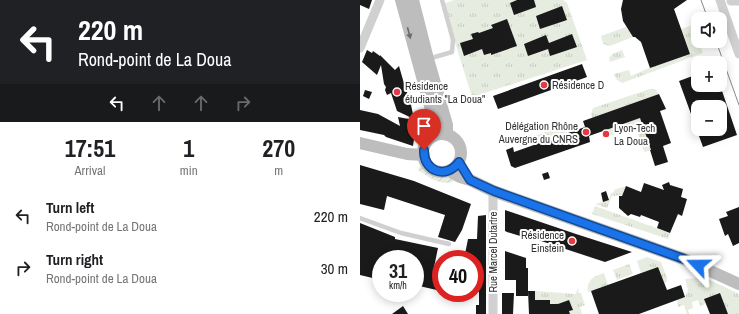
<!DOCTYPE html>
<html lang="en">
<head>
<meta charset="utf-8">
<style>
  :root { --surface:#fff; --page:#f2f2f2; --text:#202124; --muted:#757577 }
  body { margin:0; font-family:"Archivo Narrow",sans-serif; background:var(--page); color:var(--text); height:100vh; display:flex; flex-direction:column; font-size:15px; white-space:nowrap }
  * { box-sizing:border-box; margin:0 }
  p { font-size:13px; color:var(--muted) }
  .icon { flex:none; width:22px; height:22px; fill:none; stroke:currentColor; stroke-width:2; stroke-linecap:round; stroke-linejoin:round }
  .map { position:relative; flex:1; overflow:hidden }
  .side { display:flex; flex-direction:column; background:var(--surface); width:360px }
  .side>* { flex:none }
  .banner { background:#202124; color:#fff; overflow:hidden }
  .fabs { position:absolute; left:331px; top:12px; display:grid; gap:8px }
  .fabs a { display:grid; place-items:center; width:36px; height:36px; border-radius:8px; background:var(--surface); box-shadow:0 2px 10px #0003; font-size:20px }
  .speed { position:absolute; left:12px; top:250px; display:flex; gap:8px; font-size:20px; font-weight:700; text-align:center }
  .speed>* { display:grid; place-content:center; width:52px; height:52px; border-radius:50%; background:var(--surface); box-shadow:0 2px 10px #0003; line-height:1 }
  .speed small { font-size:10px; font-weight:400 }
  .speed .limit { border:6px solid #d22; background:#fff; color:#111 }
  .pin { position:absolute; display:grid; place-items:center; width:34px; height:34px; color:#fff; margin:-41px -17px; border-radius:50% 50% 50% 0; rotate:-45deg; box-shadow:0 0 4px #0007 }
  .pin .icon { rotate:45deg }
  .me { position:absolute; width:44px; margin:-22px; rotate:293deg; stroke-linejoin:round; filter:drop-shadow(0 0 3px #0008) }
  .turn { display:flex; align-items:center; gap:14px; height:84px; padding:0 12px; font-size:18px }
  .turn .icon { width:52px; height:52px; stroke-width:2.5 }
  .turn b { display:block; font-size:28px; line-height:34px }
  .lanes { display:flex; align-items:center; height:38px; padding:0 12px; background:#0003; justify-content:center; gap:20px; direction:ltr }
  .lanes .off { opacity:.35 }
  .eta { display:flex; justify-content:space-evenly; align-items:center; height:68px; text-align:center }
  .eta b { font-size:24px; font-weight:700; line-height:28px }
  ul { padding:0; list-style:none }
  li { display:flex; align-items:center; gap:12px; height:52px; padding:0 12px }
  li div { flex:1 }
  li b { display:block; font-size:15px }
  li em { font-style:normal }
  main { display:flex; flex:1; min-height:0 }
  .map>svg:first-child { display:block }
  .grass { fill:url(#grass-tufts) }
  .garden { fill:url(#garden-furrows) }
  .building { fill:#1a1a1a; fill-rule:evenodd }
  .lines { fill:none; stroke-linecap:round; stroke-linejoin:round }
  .lane { stroke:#d0d0d0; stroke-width:4.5 }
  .street { stroke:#d0d0d0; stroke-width:9 }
  .secondary { stroke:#bdbdbd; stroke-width:12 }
  .tram { stroke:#888; stroke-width:1 }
  .oneway { fill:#6a6a6a }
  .route-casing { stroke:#114b97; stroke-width:10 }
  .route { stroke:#1a73e8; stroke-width:7 }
  .poi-dot { fill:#e63946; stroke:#fff; stroke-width:1.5 }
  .labels { text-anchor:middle; stroke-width:4; stroke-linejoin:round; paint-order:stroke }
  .poi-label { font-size:11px; fill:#333; stroke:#fff; text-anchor:start }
  .street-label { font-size:11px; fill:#333; stroke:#fff }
</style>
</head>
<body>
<main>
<section class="side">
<div class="banner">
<div class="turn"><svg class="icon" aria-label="left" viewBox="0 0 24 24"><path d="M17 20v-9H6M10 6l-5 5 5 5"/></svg><div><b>220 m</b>Rond-point de La Doua</div></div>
<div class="lanes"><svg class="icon" aria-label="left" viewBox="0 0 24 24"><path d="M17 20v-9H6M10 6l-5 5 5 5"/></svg><svg class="icon off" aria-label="ahead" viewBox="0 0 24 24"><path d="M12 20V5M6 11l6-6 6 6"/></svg><svg class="icon off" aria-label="ahead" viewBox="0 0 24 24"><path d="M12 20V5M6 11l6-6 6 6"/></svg><svg class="icon off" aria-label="right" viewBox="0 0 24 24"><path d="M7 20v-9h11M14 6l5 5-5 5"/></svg></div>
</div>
<div class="eta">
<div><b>17:51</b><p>Arrival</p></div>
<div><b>1</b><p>min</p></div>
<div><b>270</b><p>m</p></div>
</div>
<ul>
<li><svg class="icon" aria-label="left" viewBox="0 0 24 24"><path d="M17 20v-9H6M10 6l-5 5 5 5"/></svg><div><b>Turn left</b><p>Rond-point de La Doua</p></div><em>220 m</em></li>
<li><svg class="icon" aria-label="right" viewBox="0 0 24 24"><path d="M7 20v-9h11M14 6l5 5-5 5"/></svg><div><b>Turn right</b><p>Rond-point de La Doua</p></div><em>30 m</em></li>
</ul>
</section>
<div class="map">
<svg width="379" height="314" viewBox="0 0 379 314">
  <defs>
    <pattern id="grass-tufts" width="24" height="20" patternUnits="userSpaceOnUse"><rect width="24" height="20" fill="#e6ecdf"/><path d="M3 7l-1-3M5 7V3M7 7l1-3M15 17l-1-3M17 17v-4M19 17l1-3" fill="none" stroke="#c6cbc0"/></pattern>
    <pattern id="garden-furrows" width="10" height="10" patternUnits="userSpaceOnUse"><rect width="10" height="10" fill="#e6ecdf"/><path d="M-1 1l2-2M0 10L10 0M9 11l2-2" fill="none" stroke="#c6cbc0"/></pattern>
  </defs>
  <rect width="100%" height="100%" fill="#fff"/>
  <path class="grass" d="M94,0H203L207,3L227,60L112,97L83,4Z
    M333,25L343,53L262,83L256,79L254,74L269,70L271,76L289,68L330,54L321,29Z
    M266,27L271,33L273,37L250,46L243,44L241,36Z
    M262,50L265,57L250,62L249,58L252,54Z
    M290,89H295L299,94L232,118L231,114L233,108Z
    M280,118L291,150L285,152L283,149L276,127L243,138L241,131Z
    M200,127L208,133L176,144L175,142L161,147L160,141Z
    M266,186L262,195L252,196L247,208L235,204L249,200L251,193L254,192V190Z
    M235,206L310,233L308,239L232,214Z
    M287,257L301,262L307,278V282L304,283L298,267L281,273L277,261Z
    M269,264L273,274L257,280L253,270Z
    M244,273L248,285L228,292C226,280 234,276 244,273Z
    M337,274L379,294V314H368L360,293L345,299V304L340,306L338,300L332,302L333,308L328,310L329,314H327L324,305L318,307L317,299L325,297L328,290L325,279L337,278Z
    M219,289L218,293H221L225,305L220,307L222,314H210L209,300L201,304H190L175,314V291L216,294L217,290Z"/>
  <path class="garden" d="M60,166L73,175L91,178L94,180V181C81,187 69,177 58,170Z"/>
  <path class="building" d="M0,0H12L9,9L0,5Z
    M157,0H174L176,7L154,15L150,3Z
    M263,0H327L314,9L330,54L290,68L281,42L275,37H273L263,21L261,9Z
    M202,6L207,20L180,29L176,16Z
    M147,19L157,46L131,55V53L124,55L122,49L104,56L100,43L113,39L111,34L118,32L119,33L133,28L131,25Z
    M212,34L217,47L190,56L188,49L168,56L164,44L186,35L189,43Z
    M7,50L12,53L13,51L20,56V55L35,70L39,66L45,87L50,100L54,119L37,111L31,93L27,95L25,90L26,87L24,84L21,65L17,75L2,62Z
    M222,64L227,77L138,109L133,96Z
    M338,74V85H360L377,135L343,147L319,81ZM338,107H360V129H338Z
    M5,90L12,92L9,99L3,96Z
    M299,94L306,109L300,111L311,143L303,146L308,162L295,166L290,150H291L280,118L229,136L230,142L155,168L151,166L146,150L153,147L154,152L225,127L223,121Z
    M0,110L18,114L40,126L38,117L54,120L55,133L53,146L26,137L24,135L0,130Z
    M0,165L54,181L111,204L102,230L95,242L78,237L85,215L27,196L24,210L0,204Z
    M188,172L190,178L184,180L182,174Z
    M309,182L310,185L323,189L321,197L327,199L322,216L318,214L310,233L297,228L299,222L281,215L280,217L271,214L268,216L259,208V196H262L266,186L281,192L284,183L304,190L302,185Z
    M246,191L249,200L243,202L241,193Z
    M379,207V243L373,246L368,234L365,236L359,219L368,216L366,212Z
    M145,210L216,234L272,252L245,262L172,238L170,239L147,232L145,231Z
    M126,215V314H116V305H119V292H117V289L115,288V259L106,258V254H105L108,239H117L118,216Z
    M0,223L35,237V239L78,248L73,272L81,273V291L55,285V259H21V280L0,275Z
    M145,251L166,258V268H168V296H156V280H145Z
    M298,267L307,290L321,285L325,297L279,314H239L231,291Z
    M168,291H175V300H190V304H198L209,300L213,310L209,311L210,314H169Z
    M142,293H154L153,314H142Z
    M360,293L368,314H350L344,299Z
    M43,306L48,314H32Z"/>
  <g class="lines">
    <path class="lane" d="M68,59L92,52L93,40L82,0
      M0,218L41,233L89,244"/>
    <path class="street" d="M360,0L379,54
      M371,1H379
      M0,48L20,0
      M133,314V191"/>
    <path class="secondary" d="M41,0L76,128L74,136
      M53,0L68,59L87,125V135
      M63 153a19 19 0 1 1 38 0a19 19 0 1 1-38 0Z
      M0,143L47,154L64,155
      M89,171L100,177L110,180L133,191L324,259L379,284"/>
    <path class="tram" d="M341,0L348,19
      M356,41L379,105"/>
  </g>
  <defs><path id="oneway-solid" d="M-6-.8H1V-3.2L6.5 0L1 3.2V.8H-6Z"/></defs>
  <use class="oneway" href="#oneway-solid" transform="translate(49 33) rotate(75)"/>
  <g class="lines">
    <g class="route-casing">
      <path id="route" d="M64,150C63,171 86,180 99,162L110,180L134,191L324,259L338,265"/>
    </g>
    <use href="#route" class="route"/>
  </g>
  <g class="poi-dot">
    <circle cx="184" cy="85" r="4"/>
    <circle cx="37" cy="92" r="4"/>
    <circle cx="226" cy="132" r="4"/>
    <circle cx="246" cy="134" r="4"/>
    <circle cx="212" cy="241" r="4"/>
  </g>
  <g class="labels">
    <g class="poi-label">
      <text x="192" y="89">Résidence D</text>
      <text x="45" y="90">Résidence<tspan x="45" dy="13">étudiants "La Doua"</tspan></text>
      <text x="218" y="130" text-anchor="end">Délégation Rhône<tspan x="218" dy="13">Auvergne du CNRS</tspan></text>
      <text x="254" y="132">Lyon-Tech<tspan x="254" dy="13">La Doua</tspan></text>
      <text x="204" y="239" text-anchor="end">Résidence<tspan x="204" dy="13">Einstein</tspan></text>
    </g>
    <g class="street-label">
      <text transform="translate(133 252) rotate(-90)" y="4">Rue Marcel Dutartre</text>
    </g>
  </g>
</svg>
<div class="fabs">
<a><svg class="icon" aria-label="sound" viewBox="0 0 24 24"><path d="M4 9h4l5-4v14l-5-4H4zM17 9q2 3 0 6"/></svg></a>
<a>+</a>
<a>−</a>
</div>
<div class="speed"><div>31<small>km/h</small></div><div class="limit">40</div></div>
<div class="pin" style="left:64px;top:150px;background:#d93025"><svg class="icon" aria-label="arrive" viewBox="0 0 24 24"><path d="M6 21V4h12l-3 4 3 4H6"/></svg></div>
<svg class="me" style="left:338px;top:265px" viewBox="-20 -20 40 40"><path d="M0-17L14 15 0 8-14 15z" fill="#1a73e8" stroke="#fff" stroke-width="4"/></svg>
</div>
</main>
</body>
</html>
